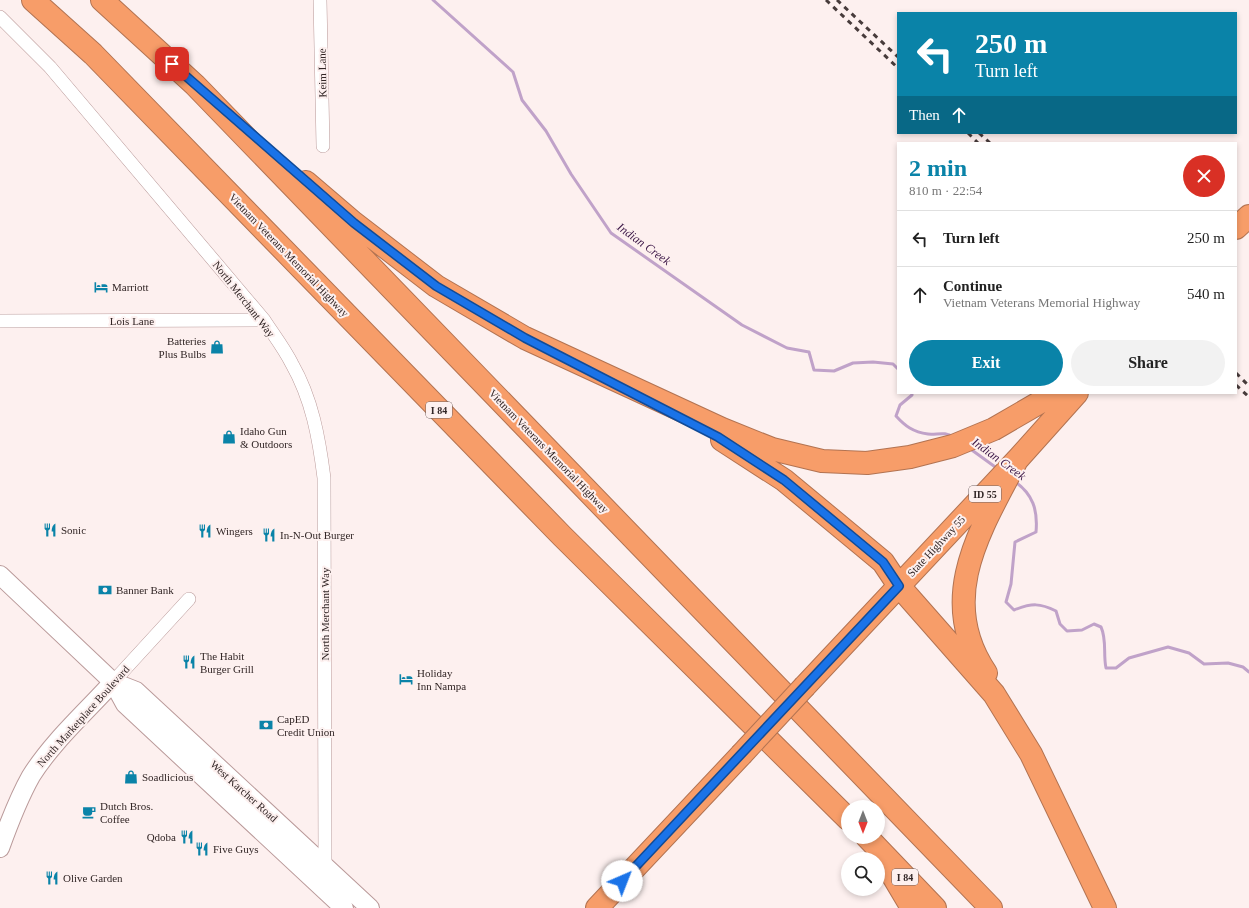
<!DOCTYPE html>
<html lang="en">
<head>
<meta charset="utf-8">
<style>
  :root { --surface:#fff; --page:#f2f2f2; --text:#222; --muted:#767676; --line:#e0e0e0; --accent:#0a83a8 }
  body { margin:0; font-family:Georgia,serif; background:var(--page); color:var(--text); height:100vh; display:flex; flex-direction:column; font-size:15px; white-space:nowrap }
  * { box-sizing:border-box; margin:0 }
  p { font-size:13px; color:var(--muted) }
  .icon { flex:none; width:22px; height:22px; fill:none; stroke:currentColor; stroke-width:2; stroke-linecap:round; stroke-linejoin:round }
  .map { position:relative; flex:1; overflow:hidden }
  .side { position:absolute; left:897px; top:142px; width:340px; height:252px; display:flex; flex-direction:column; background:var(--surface); border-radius:0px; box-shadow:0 2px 6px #0003 }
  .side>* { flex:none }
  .hud { position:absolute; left:897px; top:12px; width:340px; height:122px; border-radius:0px; box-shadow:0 2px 6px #0003; background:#0a83a8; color:#fff; overflow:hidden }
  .needle { width:26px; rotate:180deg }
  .controls { position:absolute; left:841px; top:800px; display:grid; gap:8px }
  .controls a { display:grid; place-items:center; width:44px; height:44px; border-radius:50%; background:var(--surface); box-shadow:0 2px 6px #0003; font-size:20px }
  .pin { position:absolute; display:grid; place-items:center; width:34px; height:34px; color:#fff; margin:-17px; border-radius:8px; box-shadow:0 2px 6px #0006 }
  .me { position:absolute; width:44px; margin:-22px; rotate:44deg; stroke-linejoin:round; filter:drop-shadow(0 0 3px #0008) }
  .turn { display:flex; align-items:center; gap:14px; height:84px; padding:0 12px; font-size:18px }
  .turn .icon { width:52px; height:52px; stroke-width:2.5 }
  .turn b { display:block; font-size:28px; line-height:34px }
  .then { display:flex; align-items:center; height:38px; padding:0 12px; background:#0003; gap:8px; font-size:15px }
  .round { display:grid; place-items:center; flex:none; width:42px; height:42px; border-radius:21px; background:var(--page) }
  .headline { display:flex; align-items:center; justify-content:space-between; height:68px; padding:0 12px }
  h1 { font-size:24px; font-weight:600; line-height:30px; color:var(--accent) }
  .button { display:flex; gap:8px; margin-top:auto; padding:8px 12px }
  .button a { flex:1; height:46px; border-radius:24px; background:var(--accent); color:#fff; font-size:16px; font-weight:600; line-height:46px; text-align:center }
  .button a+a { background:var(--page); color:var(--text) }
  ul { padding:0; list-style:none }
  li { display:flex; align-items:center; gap:12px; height:56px; padding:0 12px; border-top:1px solid var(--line) }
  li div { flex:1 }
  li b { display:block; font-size:15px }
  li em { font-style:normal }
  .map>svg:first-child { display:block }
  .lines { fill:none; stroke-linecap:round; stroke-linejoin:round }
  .stream { stroke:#c0a2c9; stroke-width:3 }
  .street-casing { stroke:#ba9a9a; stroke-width:14 }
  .secondary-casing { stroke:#ba9a9a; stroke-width:20 }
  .highway-casing { stroke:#b27352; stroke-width:24 }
  .street { stroke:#fff; stroke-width:13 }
  .secondary { stroke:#fff; stroke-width:18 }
  .highway { stroke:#f79d69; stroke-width:22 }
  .rail { stroke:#473b3b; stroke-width:3; stroke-dasharray:5 5; stroke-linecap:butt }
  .highway-bridge-casing { stroke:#b27352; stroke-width:24; stroke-linecap:butt }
  .highway-bridge { stroke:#f79d69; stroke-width:22 }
  .route-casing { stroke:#114b97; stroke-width:10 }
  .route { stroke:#1a73e8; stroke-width:7 }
  .labels { text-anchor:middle; stroke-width:4; stroke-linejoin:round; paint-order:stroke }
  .shield { fill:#fdf0ef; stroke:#6f6362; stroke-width:1 }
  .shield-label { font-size:10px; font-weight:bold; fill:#322626 }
  .street-label { font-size:11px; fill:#322626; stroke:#fdf0ef }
  .poi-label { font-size:11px; fill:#322626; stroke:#fdf0ef; text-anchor:start }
  .water-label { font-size:12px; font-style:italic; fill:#3c1747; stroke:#fdf0ef }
</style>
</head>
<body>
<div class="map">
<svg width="1249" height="908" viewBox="0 0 1249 908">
  <rect width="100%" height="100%" fill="#fdf0ef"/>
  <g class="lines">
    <path class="stream" d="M433,0L513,72L522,100L546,131L571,174L611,233L742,325L787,348L809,352L814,370L834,371L853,363L873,362L893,364L898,369
      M912,393V395L900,405L896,416C905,426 913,432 928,434C937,435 945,431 953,437
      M969,448L998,469
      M1014,481C1033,494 1038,510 1036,532L1015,542L1011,584L1006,602L1014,610C1032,603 1040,603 1056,611L1060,624L1067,631L1082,630L1094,624L1101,627C1107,640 1103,654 1106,668H1116L1129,658L1168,647L1189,653L1204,664L1228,663L1243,667L1249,672"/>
    <g class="street-casing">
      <path id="street" d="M320,0L323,146
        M0,17L50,67L264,320C273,334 284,348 292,364C312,399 319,438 324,478L325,866
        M0,321L264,320
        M113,682L189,599"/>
    </g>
    <g class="secondary-casing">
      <path id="secondary" d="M0,575L113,682L125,704L344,908
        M113,682L136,691L370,908
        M0,848C9,823 18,799 31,776C53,741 86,712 113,682"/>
    </g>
    <g class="highway-casing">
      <path id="highway" d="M33,0L93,54L562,536L848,819
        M102,0L195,85L991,908
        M306,182L354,223L436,286L525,338L722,429L772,449L822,461L867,463L910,457L953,446L994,429L1056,393
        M1236,228L1249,216
        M722,440L784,480L883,562L899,586L994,694L1031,754L1105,908
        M986,673C935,598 982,527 1017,460
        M805,686L1017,460L1077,393
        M867,837L935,908
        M893,876L912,908
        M597,908L741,755"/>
    </g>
    <use href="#street" class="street"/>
    <use href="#secondary" class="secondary"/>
    <use href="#highway" class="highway"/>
    <path class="rail" d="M826,0L898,68
      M837,0L898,57
      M968,133L978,143
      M979,133L990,143
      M1236,373L1249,386
      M1236,385L1249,397"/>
    <g class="highway-bridge-casing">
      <path id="highway-bridge" d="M741,755L805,686"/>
    </g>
    <use href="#highway-bridge" class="highway-bridge"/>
  </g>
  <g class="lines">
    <g class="route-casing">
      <path id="route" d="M172,64L354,223L436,286L525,338L718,437L784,480L883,562L899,586L622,881"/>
    </g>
    <use href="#route" class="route"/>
  </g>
  <defs>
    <g id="hotel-bare" transform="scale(1.08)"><path d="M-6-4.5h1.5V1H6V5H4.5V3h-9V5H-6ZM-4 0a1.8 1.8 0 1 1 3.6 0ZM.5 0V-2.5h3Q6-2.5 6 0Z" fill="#0a83a8" stroke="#fdf0ef" stroke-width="2.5" paint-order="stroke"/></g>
    <g id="shop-bare" transform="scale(1.08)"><path d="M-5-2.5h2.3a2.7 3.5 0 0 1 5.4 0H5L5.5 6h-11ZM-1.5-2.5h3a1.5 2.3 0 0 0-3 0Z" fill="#0a83a8" stroke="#fdf0ef" stroke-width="2.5" paint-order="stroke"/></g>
    <g id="restaurant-bare" transform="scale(1.08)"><path d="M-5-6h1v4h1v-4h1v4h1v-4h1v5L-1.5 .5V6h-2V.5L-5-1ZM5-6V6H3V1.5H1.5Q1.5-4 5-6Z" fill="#0a83a8" stroke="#fdf0ef" stroke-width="2.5" paint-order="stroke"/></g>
    <g id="bank-bare" transform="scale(1.08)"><path d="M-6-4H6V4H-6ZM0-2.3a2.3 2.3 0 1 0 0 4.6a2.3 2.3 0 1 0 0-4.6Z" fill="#0a83a8" stroke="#fdf0ef" stroke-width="2.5" paint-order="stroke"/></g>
    <g id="cafe-bare" transform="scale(1.08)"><path d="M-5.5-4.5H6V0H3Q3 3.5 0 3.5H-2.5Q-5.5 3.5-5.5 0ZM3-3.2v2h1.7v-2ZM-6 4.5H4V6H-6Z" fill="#0a83a8" stroke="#fdf0ef" stroke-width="2.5" paint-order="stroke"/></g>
  </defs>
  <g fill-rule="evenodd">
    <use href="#hotel-bare" x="101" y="287"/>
    <use href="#shop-bare" x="217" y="347"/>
    <use href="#shop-bare" x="229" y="437"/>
    <use href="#restaurant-bare" x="50" y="530"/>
    <use href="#restaurant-bare" x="205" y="531"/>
    <use href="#restaurant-bare" x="269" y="535"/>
    <use href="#bank-bare" x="105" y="590"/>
    <use href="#restaurant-bare" x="189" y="662"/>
    <use href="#hotel-bare" x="406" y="679"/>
    <use href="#bank-bare" x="266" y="725"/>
    <use href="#shop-bare" x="131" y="777"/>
    <use href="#cafe-bare" x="89" y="812"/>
    <use href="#restaurant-bare" x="187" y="837"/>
    <use href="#restaurant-bare" x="202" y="849"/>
    <use href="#restaurant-bare" x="52" y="878"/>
  </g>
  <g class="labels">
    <g class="shield">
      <rect x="426" y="402" width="26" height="16" rx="3"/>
      <rect x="969" y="486" width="32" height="16" rx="3"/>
      <rect x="892" y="869" width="26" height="16" rx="3"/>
    </g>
    <g class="shield-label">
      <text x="439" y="414">I 84</text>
      <text x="985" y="498">ID 55</text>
      <text x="905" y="881">I 84</text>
    </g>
    <g class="street-label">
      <text transform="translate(322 73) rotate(-91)" y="4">Keim Lane</text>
      <text transform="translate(289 255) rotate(46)" y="4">Vietnam Veterans Memorial Highway</text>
      <text transform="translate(244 299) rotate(52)" y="4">North Merchant Way</text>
      <text x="132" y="325">Lois Lane</text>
      <text transform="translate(549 451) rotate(46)" y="4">Vietnam Veterans Memorial Highway</text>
      <text transform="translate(936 546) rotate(-47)" y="4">State Highway 55</text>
      <text transform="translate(325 614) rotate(-90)" y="4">North Merchant Way</text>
      <text transform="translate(83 716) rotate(-48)" y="4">North Marketplace Boulevard</text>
      <text transform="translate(244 791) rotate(42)" y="4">West Karcher Road</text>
    </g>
    <g class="poi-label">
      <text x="112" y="291">Marriott</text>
      <text x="206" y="345" text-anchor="end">Batteries<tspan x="206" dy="13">Plus Bulbs</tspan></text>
      <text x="240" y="435">Idaho Gun<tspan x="240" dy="13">&amp; Outdoors</tspan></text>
      <text x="61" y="534">Sonic</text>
      <text x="216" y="535">Wingers</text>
      <text x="280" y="539">In-N-Out Burger</text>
      <text x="116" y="594">Banner Bank</text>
      <text x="200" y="660">The Habit<tspan x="200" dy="13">Burger Grill</tspan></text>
      <text x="417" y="677">Holiday<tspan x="417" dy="13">Inn Nampa</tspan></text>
      <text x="277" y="723">CapED<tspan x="277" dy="13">Credit Union</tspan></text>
      <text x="142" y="781">Soadlicious</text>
      <text x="100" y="810">Dutch Bros.<tspan x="100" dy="13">Coffee</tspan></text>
      <text x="176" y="841" text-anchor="end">Qdoba</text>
      <text x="213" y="853">Five Guys</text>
      <text x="63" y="882">Olive Garden</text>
    </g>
    <g class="water-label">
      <text transform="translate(644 244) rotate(36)" y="4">Indian Creek</text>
      <text transform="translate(999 459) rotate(36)" y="4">Indian Creek</text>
    </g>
  </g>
</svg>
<div class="controls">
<a><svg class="needle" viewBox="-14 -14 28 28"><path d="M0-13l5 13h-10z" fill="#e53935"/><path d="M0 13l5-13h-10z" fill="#767676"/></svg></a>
<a><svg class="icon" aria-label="search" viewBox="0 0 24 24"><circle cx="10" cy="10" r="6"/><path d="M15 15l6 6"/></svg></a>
</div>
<div class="pin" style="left:172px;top:64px;background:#d93025"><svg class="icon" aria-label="arrive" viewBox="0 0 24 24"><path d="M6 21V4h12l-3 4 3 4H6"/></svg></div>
<svg class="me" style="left:622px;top:881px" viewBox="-20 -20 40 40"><circle r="19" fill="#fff"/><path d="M0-13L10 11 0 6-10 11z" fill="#1a73e8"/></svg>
<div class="hud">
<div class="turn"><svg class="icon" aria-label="left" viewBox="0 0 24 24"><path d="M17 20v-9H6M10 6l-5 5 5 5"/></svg><div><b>250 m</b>Turn left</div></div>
<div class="then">Then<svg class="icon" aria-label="ahead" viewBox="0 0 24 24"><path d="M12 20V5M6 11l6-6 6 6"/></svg></div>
</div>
<section class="side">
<div class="headline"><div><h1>2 min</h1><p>810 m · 22:54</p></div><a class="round" style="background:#d93025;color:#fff"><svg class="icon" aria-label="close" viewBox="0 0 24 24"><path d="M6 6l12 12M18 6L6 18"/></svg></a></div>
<ul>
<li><svg class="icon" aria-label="left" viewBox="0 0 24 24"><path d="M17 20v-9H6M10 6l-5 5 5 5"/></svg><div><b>Turn left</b></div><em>250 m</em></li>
<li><svg class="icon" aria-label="ahead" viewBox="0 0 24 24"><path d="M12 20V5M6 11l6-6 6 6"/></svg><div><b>Continue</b><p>Vietnam Veterans Memorial Highway</p></div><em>540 m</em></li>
</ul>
<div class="button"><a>Exit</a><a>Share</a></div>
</section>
</div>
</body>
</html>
